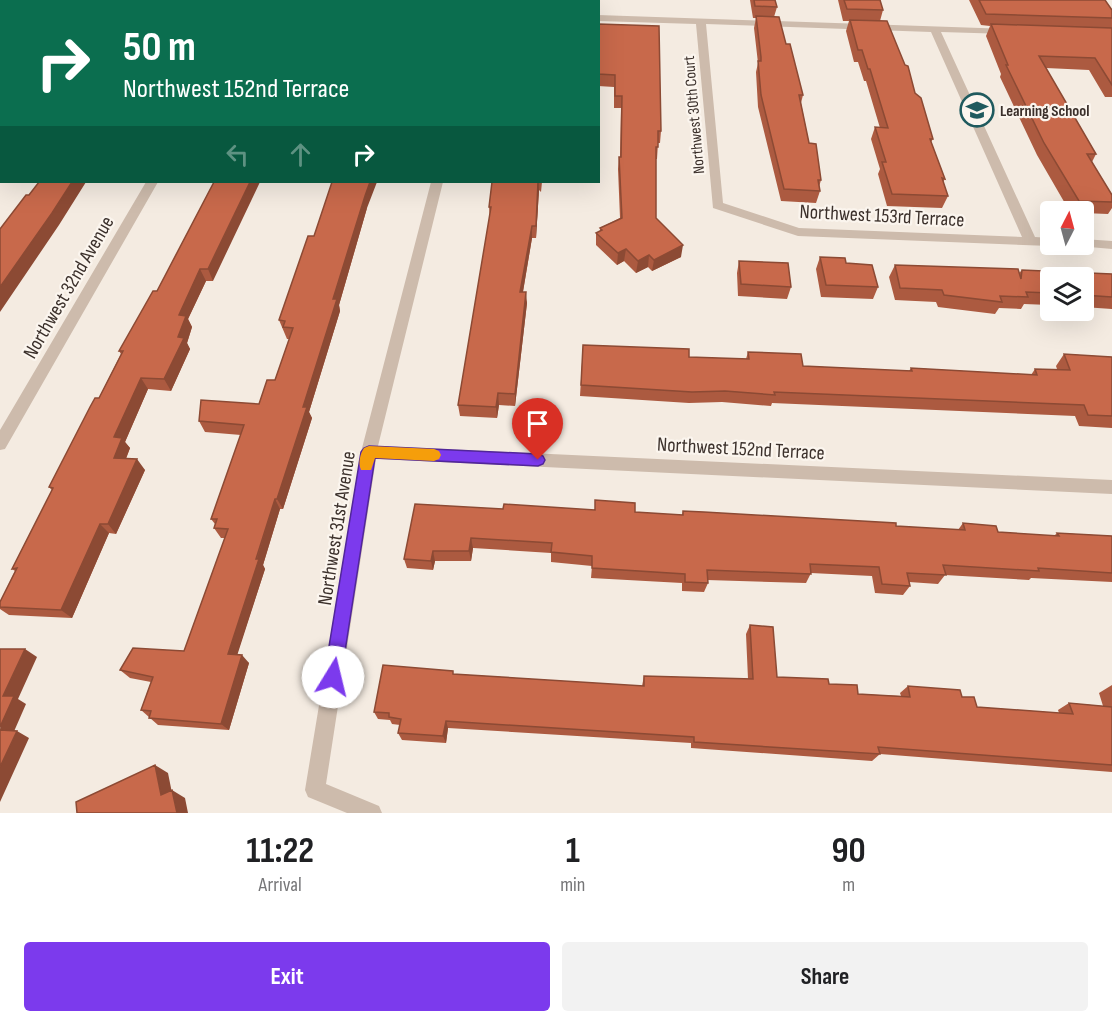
<!DOCTYPE html>
<html lang="en">
<head>
<meta charset="utf-8">
<style>
  :root { --surface:#fff; --page:#f2f2f2; --text:#202124; --muted:#757577; --accent:#7c3aed }
  body { margin:0; font-family:"Sofia Sans Condensed",sans-serif; background:var(--page); color:var(--text); height:100vh; display:flex; flex-direction:column; font-size:22px; white-space:nowrap }
  * { box-sizing:border-box; margin:0 }
  p { font-size:20px; color:var(--muted) }
  .icon { flex:none; width:33px; height:33px; fill:none; stroke:currentColor; stroke-width:2; stroke-linecap:round; stroke-linejoin:round }
  .map { position:relative; height:813px; overflow:hidden }
  .details { display:flex; flex-direction:column; background:var(--surface); flex:1 }
  .details>* { flex:none }
  .banner { position:absolute; left:0px; top:0px; width:600px; height:183px; box-shadow:0 6px 24px #0002; background:#0b6e4f; color:#fff; overflow:hidden }
  .needle { width:39px; rotate:6deg }
  .fabs { position:absolute; left:1040px; top:201px; display:grid; gap:12px }
  .fabs a { display:grid; place-items:center; width:54px; height:54px; border-radius:6px; background:var(--surface); box-shadow:0 6px 24px #0002; font-size:30px }
  .pin { position:absolute; display:grid; place-items:center; width:51px; height:51px; color:#fff; margin:-62px -26px; border-radius:50% 50% 50% 0; rotate:-45deg; box-shadow:0 0 6px #0007 }
  .pin .icon { rotate:45deg }
  .me { position:absolute; width:66px; margin:-33px; rotate:9deg; stroke-linejoin:round; filter:drop-shadow(0 0 4px #0008) }
  .turn { display:flex; align-items:center; gap:21px; height:126px; padding:0 24px; font-size:27px }
  .turn .icon { width:78px; height:78px; stroke-width:2.5 }
  .turn b { display:block; font-size:42px; line-height:51px }
  .lanes { display:flex; align-items:center; height:57px; padding:0 24px; background:#0003; justify-content:center; gap:30px; direction:ltr }
  .lanes .off { opacity:.35 }
  .eta { display:flex; justify-content:space-evenly; align-items:center; height:102px; text-align:center }
  .eta b { font-size:36px; font-weight:700; line-height:42px }
  .cta { display:flex; gap:12px; margin-top:auto; padding:12px 24px }
  .cta a { flex:1; height:69px; border-radius:6px; background:var(--accent); color:#fff; font-size:24px; font-weight:700; line-height:69px; text-align:center }
  .cta a+a { background:var(--page); color:var(--text) }
  .map>svg:first-child { display:block }
  .lines { fill:none; stroke-linecap:round; stroke-linejoin:round }
  .minor { fill:#cdbbac; fill-rule:evenodd }
  .wall { fill:#ac5a40 }
  .shaded-wall { fill:#8c4a34 }
  .building { fill:#c8694b; stroke:#8c4a34; stroke-width:1.5 }
  .route { fill:#7c3aed; stroke:#51269a; stroke-width:1.5 }
  .slow { fill:#f59e0b }
  .labels { text-anchor:middle; stroke-width:4.5; stroke-linejoin:round; paint-order:stroke }
  .far-poi-label { font-size:16px; font-weight:bold; fill:#3b302b; stroke:#fbf5ee; text-anchor:start }
  .far-street-label { font-size:16px; fill:#3b302b; stroke:#fbf5ee }
  .street-label { font-size:20px; fill:#3b302b; stroke:#fbf5ee }
</style>
</head>
<body>
<div class="map">
<svg width="1112" height="813" viewBox="0 0 1112 813">
  <rect width="100%" height="100%" fill="#f4ebe1"/>
  <g class="lines">
    <path class="minor" d="M38,0H48L38,2Z
      M114,0H172L173,2H115Z
      M252,0H262L252,2Z
      M598,15L1010,29L1012,31L1007,34L941,32L1035,237L1050,238V244H1055L1050,246L798,236L713,208L696,24L598,21ZM706,24L931,32L1022,237L799,228L723,203Z
      M0,43H2L0,51Z
      M146,182H158L5,449L0,450V430Z
      M431,182H443L378,446L1112,480V494L376,459L326,784L379,806L382,813H347L308,797L305,790L361,452Z
      M1083,239L1112,241V249L1078,246V244H1083Z"/>
  </g>
  <path class="wall" d="M750,0H775L777,7L774,17L786,44L803,95L801,103L809,143L821,180L819,187L820,191L816,203L781,201L758,107L756,72L758,63L754,28L756,18H753Z
    M838,0H880L883,10L880,21L915,93L933,139L931,142L945,179L943,182L948,196L942,208L887,206L878,174L880,169L871,139L875,127L880,128L866,81H864L858,62H854L846,31L849,21H843Z
    M969,0H1105L1112,10V97H1105L1089,70L1046,68L1096,154L1092,162L1112,195V208L1108,214L1083,213V212H1070L1037,155L1000,77L1001,74L986,36L990,26L981,25Z
    M598,24L661,131L660,143H658L657,159H656V218L681,257L652,271L648,267L636,273L624,261L617,265L596,245V233L600,231V228L620,218L618,169L619,157H620L621,108H614V87L598,86Z
    M214,182L213,281H206L188,319L192,327L187,343L190,349L171,391L148,389L125,442L130,448L126,459L145,470L116,534L109,533L72,618L9,615L0,609V602L15,571L12,569L52,490L49,487L99,398L121,354L119,351L157,291Z
    M492,182H542L541,192L539,190L536,238H532L523,292L527,303L515,406L499,405L497,418L460,416L458,405L490,218L489,207Z
    M367,208L339,305L340,311L309,412L312,418L283,509H280L263,565L265,569L237,654L249,663L229,730L158,725L141,710L151,682L130,678L120,670L184,651L225,538H221L214,528L215,524L211,519L241,435L205,432L199,421L259,404L275,380L290,339H287L279,320L314,236Z
    M820,257L846,263L878,287L873,299L821,297L816,269Z
    M739,261L791,287L787,299L738,296L737,273Z
    M895,265L1019,273L1022,270L1112,274V309L1083,307V278H1050V305L1024,304L1021,309L999,308L995,314L938,307L936,302L895,300L889,277Z
    M583,345L689,357L746,359L748,352L803,366L909,371L911,368L1031,375L1035,369H1057L1056,366L1064,354L1112,357V428L1079,426L1075,416L772,403L771,406L722,402L689,403L580,396Z
    M503,509L595,510L682,515L683,511L896,526L958,530L963,523L998,532L1054,536L1057,533L1112,536V582L1031,578L1029,580L945,575L938,584L909,582L910,586L903,595L875,593L872,576L811,573L806,583L707,580L708,583L704,592L682,591V583L591,578L592,566L551,562V553L473,548L471,561H435L433,570L407,568L404,559Z
    M750,625L777,677L829,684L858,694L901,696L900,693L908,686L962,697L977,707L1059,713L1058,710L1069,703L1103,706L1099,693L1112,685V772L880,754L872,761L691,748V743L448,728L446,743L402,740L398,733L400,725L392,724L390,720L378,719L374,712L454,674L642,686L644,676L748,679L746,634Z"/>
  <path class="shaded-wall" d="M2,113V134L0,136V115Z
    M72,182H86L59,225L0,312V287Z
    M250,182H260L213,281L208,269Z
    M370,182H377L367,208L339,305L340,311L309,412L312,418L283,509L277,499L333,299L365,196Z
    M538,182L539,190L536,238V226Z
    M532,226V238L521,303L520,292Z
    M683,245L681,257L652,271L654,260Z
    M626,249L624,261L617,265L618,253Z
    M649,255L648,267L636,273L638,261Z
    M200,269L206,281L188,319L192,327L187,343L190,349L171,391L164,379L178,337L179,315Z
    M526,292L527,303L515,406V394Z
    M141,378L148,389L125,442L130,448L122,468L114,458V437Z
    M498,393L499,405L497,418L496,407Z
    M137,459L145,470L116,534L108,524Z
    M275,499L280,509L263,565L265,569L235,662L228,654Z
    M100,524L109,533L72,618L61,610Z
    M471,538L473,548L471,561L469,551Z
    M433,551L435,561L433,570L431,561Z
    M25,649L37,657L18,699L26,704L12,736L0,730L3,696Z
    M242,655L249,663L229,730L221,724Z
    M446,721L448,728L446,743L443,736Z
    M17,731L29,738L0,802V767Z
    M155,765L168,773L174,803L161,795Z
    M172,790L185,798L188,813H177Z"/>
  <path class="building" d="M301,0H440V2H300Z
    M754,0H775L777,7L755,6Z
    M844,0H880L883,10L847,9Z
    M979,0H1105L1112,10V18L986,14Z
    M756,16L779,17L786,44H790L803,95H799L809,143L816,144L821,180H818L820,191L784,189L761,95L758,61H761V57Z
    M850,20L887,21L905,65L908,66L915,93L921,98L933,139H930L945,179L942,178L948,196L892,194L882,162H886L875,127L888,128L870,69H868L862,50H858Z
    M598,24L659,26L661,131H658V147H656V218L683,245L654,260L649,255L638,261L626,249L618,253L596,233L602,230L600,228L622,218L619,157H621L622,96H615V75L598,74Z
    M991,24L1112,28V85L1095,58L1039,56L1096,154H1087L1112,195V202L1079,201L1044,143L1006,65H1008Z
    M2,76V113L0,115V78Z
    M39,182H72L52,213L0,287V229L26,195H29Z
    M214,182H250L208,269H200L179,315L186,316L178,337L184,338L164,379L141,378L114,437L122,438L114,458L137,459L108,524H100L61,610L0,607V602L17,568L12,569L53,488L49,487L90,407L95,398H99L123,351H119L153,291H157Z
    M332,182H370L365,196L333,299H337L303,407H307L277,499H275L256,559H259L228,654L242,655L221,724L149,718L151,711L141,710L153,677L120,670L133,648L184,651L228,529L214,528L217,519H211L244,425L199,421L201,400L259,404L267,380H275L293,328L283,327L285,321L279,320L308,236H314Z
    M492,182H538L536,226H532L520,292H526L515,394L498,393L496,407L458,405L491,207H489Z
    M820,257L845,258L846,263L872,265L878,287L826,285Z
    M739,261L788,263L791,287L741,284Z
    M895,265L1018,269L1021,279L1022,270L1112,274V297L1083,295V278H1050V293L1026,292L1028,297L1000,296L1002,302L944,295L942,290L900,288Z
    M583,345L689,349V357L749,359L748,352L801,354L803,366L912,371L911,368L1037,375L1035,369L1070,370L1064,354L1112,357V416L1088,415L1084,405L774,392L775,395L725,391L692,392L581,385Z
    M595,500L635,503V512L683,515V511L704,512L896,523V526L965,530L963,523L996,526L998,532L1059,536L1057,533L1112,536V573L1038,568L1039,571L943,565L946,575L907,573L910,586L882,584L879,567L810,564L811,574L707,570L708,583L685,582V574L592,568V556L551,552L552,543L471,538L469,551H433L431,561L404,559L415,504L503,509L504,504L595,510Z
    M750,625L773,627L777,677L828,679L829,684L857,685L858,694L910,697L908,686L960,690L962,697H974L977,707L1073,714L1069,703L1112,707V765L878,747L880,754L694,742V737L446,721L443,736L398,733L401,719L389,717V713L374,712L383,665L453,671V674L644,686V676L753,679Z
    M0,649H25L3,696H14L0,727Z
    M0,730L17,731L0,767Z
    M155,765L161,795L172,790L177,813H77L76,802Z"/>
  <path class="route" d="M369,446L538,454L543,456L545,460L543,464L538,466L375,458L341,677L339,683L333,685L327,683L324,677L361,452L364,448Z"/>
  <path class="slow" d="M369,446L434,449L439,451L441,455L439,459L434,461L375,458L371,470H361C358,463 360,454 364,448Z"/>
  <defs>
    <g id="school-ring" transform="scale(1.725)"><circle r="9.5" fill="#fbf5ee" stroke="#1f5a5e" stroke-width="1.5"/><path d="M0-5L7-2L0 1L-7-2ZM-4 1L0 2.5L4 1V4Q0 6-4 4Z" fill="#1f5a5e"/></g>
  </defs>
  <g fill-rule="evenodd">
    <use href="#school-ring" x="977" y="110"/>
  </g>
  <g class="labels">
    <g class="far-poi-label">
      <text x="1000" y="116">Learning School</text>
    </g>
    <g class="far-street-label">
      <text transform="translate(693 115) rotate(-95)" y="6">Northwest 30th Court</text>
    </g>
    <g class="street-label">
      <text transform="translate(882 215) rotate(3)" y="7">Northwest 153rd Terrace</text>
      <text transform="translate(68 287) rotate(-60)" y="7">Northwest 32nd Avenue</text>
      <text transform="translate(741 448) rotate(3)" y="7">Northwest 152nd Terrace</text>
      <text transform="translate(336 528) rotate(-81)" y="7">Northwest 31st Avenue</text>
    </g>
  </g>
</svg>
<div class="fabs">
<a><svg class="needle" viewBox="-14 -14 28 28"><path d="M0-13l5 13h-10z" fill="#e53935"/><path d="M0 13l5-13h-10z" fill="#757577"/></svg></a>
<a><svg class="icon" aria-label="layers" viewBox="0 0 24 24"><path d="M12 4l9 5-9 5-9-5zM3 14l9 5 9-5"/></svg></a>
</div>
<div class="pin" style="left:538px;top:460px;background:#d93025"><svg class="icon" aria-label="arrive" viewBox="0 0 24 24"><path d="M6 21V4h12l-3 4 3 4H6"/></svg></div>
<svg class="me" style="left:333px;top:677px" viewBox="-20 -20 40 40"><circle r="19" fill="#fff"/><path d="M0-13L10 11 0 6-10 11z" fill="#7c3aed"/></svg>
<div class="banner">
<div class="turn"><svg class="icon" aria-label="right" viewBox="0 0 24 24"><path d="M7 20v-9h11M14 6l5 5-5 5"/></svg><div><b>50 m</b>Northwest 152nd Terrace</div></div>
<div class="lanes"><svg class="icon off" aria-label="left" viewBox="0 0 24 24"><path d="M17 20v-9H6M10 6l-5 5 5 5"/></svg><svg class="icon off" aria-label="ahead" viewBox="0 0 24 24"><path d="M12 20V5M6 11l6-6 6 6"/></svg><svg class="icon" aria-label="right" viewBox="0 0 24 24"><path d="M7 20v-9h11M14 6l5 5-5 5"/></svg></div>
</div>
</div>
<section class="details">
<div class="eta">
<div><b>11:22</b><p>Arrival</p></div>
<div><b>1</b><p>min</p></div>
<div><b>90</b><p>m</p></div>
</div>
<div class="cta"><a>Exit</a><a>Share</a></div>
</section>
</body>
</html>
